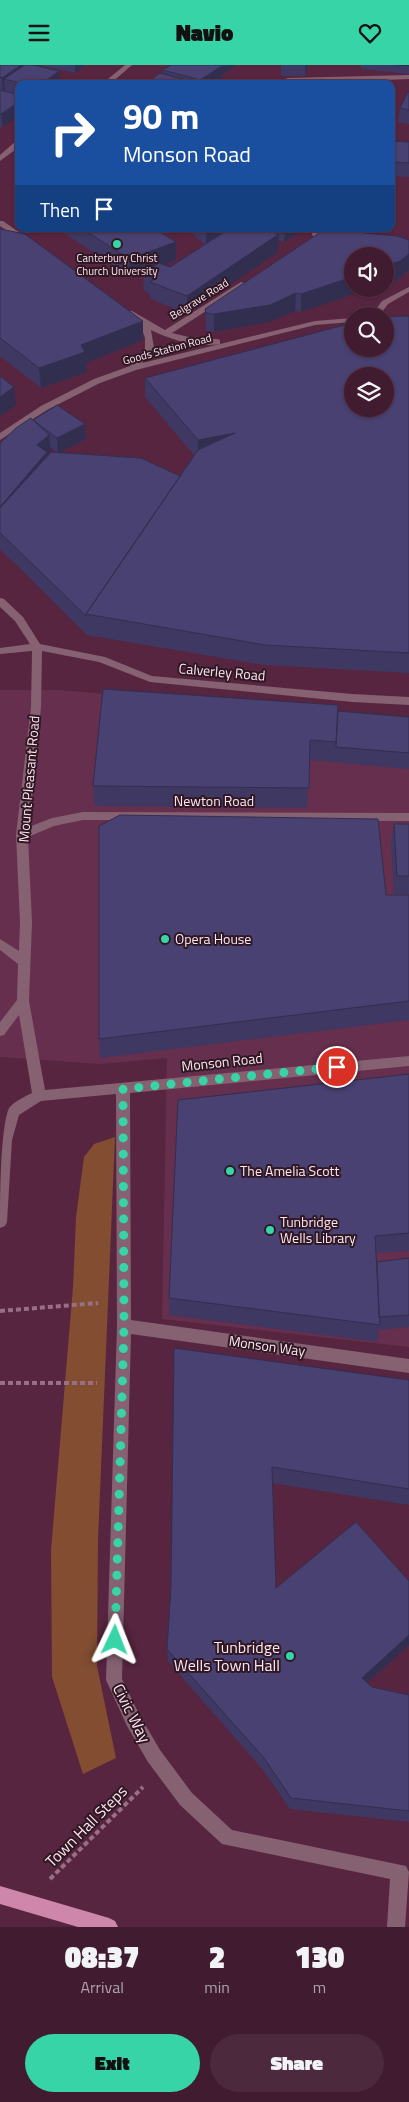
<!DOCTYPE html>
<html lang="en">
<head>
<meta charset="utf-8">
<style>
  :root { --surface:#411c30; --page:#4c293c; --text:#f1f3f6; --muted:#aea1ab; --line:#5a3a4c; --accent:#36d4a7 }
  body { margin:0; font-family:"Titillium Web",sans-serif; background:var(--page); color:var(--text); height:100vh; display:flex; flex-direction:column; font-size:19px; white-space:nowrap }
  * { box-sizing:border-box; margin:0 }
  p { font-size:16px; color:var(--muted) }
  .icon { flex:none; width:28px; height:28px; fill:none; stroke:currentColor; stroke-width:2; stroke-linecap:round; stroke-linejoin:round }
  .map { position:relative; height:1862px; overflow:hidden }
  .panel { display:flex; flex-direction:column; background:var(--surface); flex:1 }
  .panel>* { flex:none }
  .banner { position:absolute; left:15px; top:15px; width:380px; height:152px; border-radius:10px; box-shadow:0 1px 4px #0004,0 0 0 1px var(--line); background:#1a4fa0; color:#fff; overflow:hidden }
  .controls { position:absolute; left:344px; top:182px; display:grid; gap:10px }
  .controls a { display:grid; place-items:center; width:50px; height:50px; border-radius:50%; background:var(--surface); box-shadow:0 1px 4px #0004,0 0 0 1px var(--line); font-size:25px }
  .pin { position:absolute; display:grid; place-items:center; width:42px; height:42px; color:#fff; margin:-21px; border:2px solid #fff; border-radius:50%; box-shadow:0 1px 5px #0007 }
  .me { position:absolute; width:55px; margin:-28px; rotate:2deg; stroke-linejoin:round; filter:drop-shadow(0 0 4px #0008) }
  .turn { display:flex; align-items:center; gap:18px; height:105px; padding:0 25px; font-size:22px }
  .turn .icon { width:65px; height:65px; stroke-width:2.5 }
  .turn b { display:block; font-size:35px; line-height:42px }
  .then { display:flex; align-items:center; height:48px; padding:0 25px; background:#0003; gap:10px; font-size:19px }
  .eta { display:flex; justify-content:space-evenly; align-items:center; height:85px; text-align:center }
  .eta b { font-size:30px; font-weight:800; line-height:35px }
  .primary-button { display:flex; gap:10px; margin-top:auto; padding:10px 25px }
  .primary-button a { flex:1; height:58px; border-radius:30px; background:var(--accent); color:#111; font-size:20px; font-weight:800; line-height:58px; text-align:center }
  .primary-button a+a { background:var(--page); color:var(--text) }
  header { display:flex; justify-content:space-between; align-items:center; height:65px; padding:0 25px; background:var(--accent); color:#111; font-size:22px; font-weight:800 }
  .map>svg:first-child { display:block }
  .built { fill:#662f4d }
  .green { fill:#824d31 }
  .lines { fill:none; stroke-linecap:round; stroke-linejoin:round }
  .path { stroke:#986f84; stroke-width:4; stroke-dasharray:5 3; stroke-linecap:butt }
  .minor { fill:#856172; fill-rule:evenodd }
  .major { fill:#ce87ab; fill-rule:evenodd }
  .wall { fill:#3e3862; fill-rule:evenodd }
  .shaded-wall { fill:#322e50 }
  .building { fill:#484172; stroke:#322e50; fill-rule:evenodd }
  .route { stroke:#36d4a7; stroke-width:9; stroke-dasharray:0 16.2 }
  .poi-dot { fill:#36d4a7; stroke:#2e1823; stroke-width:2 }
  .labels { text-anchor:middle; stroke-width:4; stroke-linejoin:round; paint-order:stroke }
  .far-poi-label { font-size:11px; fill:#ffe4f0; stroke:#2e1823 }
  .far-street-label { font-size:11px; fill:#ffe4f0; stroke:#2e1823 }
  .street-label { font-size:14px; fill:#ffe4f0; stroke:#2e1823 }
  .poi-label { font-size:14px; fill:#ffe4f0; stroke:#2e1823; text-anchor:start }
  .near-poi-label { font-size:16px; fill:#ffe4f0; stroke:#2e1823; text-anchor:end }
  .near-street-label { font-size:16px; fill:#ffe4f0; stroke:#2e1823 }
</style>
</head>
<body>
<header><svg class="icon" aria-label="menu" viewBox="0 0 24 24"><path d="M4 6h16M4 12h16M4 18h16"/></svg>Navio<svg class="icon" aria-label="heart" viewBox="0 0 24 24"><path d="M12 20l-8-8c-3-5 5-10 8-4 3-6 11-1 8 4z"/></svg></header>
<div class="map">
<svg width="409" height="1862" viewBox="0 0 409 1862">
  <rect width="100%" height="100%" fill="#572540"/>
  <path class="built" d="M0,625H58L409,655V1282L162,1254L167,993L100,999L0,992Z"/>
  <path class="green" d="M115,1072L98,1475L97,1601L116,1693L83,1709L52,1612L51,1485L73,1222L76,1152L84,1092L94,1079Z"/>
  <g class="lines">
    <path class="path" d="M0,1246L98,1238
      M0,1318H97
      M50,1814L143,1722"/>
    <path class="minor" d="M125,0H132L110,19H102Z
      M409,10V14L282,19L287,13Z
      M16,76H19V82L0,96V90Z
      M0,156H3L33,177L26,179L0,161Z
      M310,164H318L320,174H314Z
      M241,217L248,219L172,268L193,273L217,274L220,275V279C197,283 171,275 151,265L154,283L142,298L315,256L352,253V257L315,260L136,305L100,318L47,345L0,375V368L41,341L94,314L130,301L145,283V273L140,259L126,250V246H132L165,265Z
      M409,222V227L388,239L379,251H371L382,236Z
      M0,533L4,534L23,552L40,579L105,592L152,611L352,629L409,632V640L352,637L150,617L99,597L42,586L41,642L29,762L52,753L83,747L409,748V756L83,755L54,761L28,772L32,857L29,936L45,1025L409,991V1001L130,1028L131,1255L409,1294V1308L131,1269L122,1614L139,1649L160,1685L192,1728L232,1765L406,1801L409,1807L405,1862H387L390,1814L222,1779L180,1740L148,1697L127,1661L106,1615L117,1261L116,1029L41,1036L19,1050L12,1075L7,1157L5,1161L0,1163C0,1136 0,1063 9,1043C15,1036 24,1032 32,1028L19,950L4,970L0,971V957L17,935L18,899L0,885V874L19,886L20,857L16,770L31,642L32,586L0,589V583L30,579L15,556L0,542Z"/>
    <path class="major" d="M0,1821L109,1853L115,1856L118,1862H78L0,1839Z"/>
  </g>
  <path class="wall" d="M0,0L59,6L60,19H19V51L3,62H0Z
    M42,0H84L75,8L42,1Z
    M171,0H236L222,10V14L215,19H145L163,9V5Z
    M281,0H308L305,11H281Z
    M361,0H409V9L361,4Z
    M409,27V59L398,57L400,43Z
    M391,76L409,77V112L391,111Z
    M19,111V130L17,127L16,113Z
    M0,164L143,275L86,298L87,307L41,323L0,291Z
    M58,164H155L176,177V195L163,200L170,202L205,180L188,165V164H238L243,165L245,164H302V166L284,177L279,175L278,187L187,249L151,234L150,229L144,226L143,209L149,205L130,212Z
    M364,168L409,175V205L399,214L385,218V191L301,247L295,246L269,257L214,267L206,266L205,244Z
    M409,251V608L264,600L87,570L19,502L0,485V378L33,355L86,374L58,388L180,411L194,390L145,332V313ZM50,382L58,388H51Z
    M338,646L409,652V704L309,695L307,743L95,741L93,721Z
    M394,759H409V829H394L391,777Z
    M386,830H409V955L100,993L99,974Z
    M409,1009V1186L376,1188L377,1197L409,1193V1262L379,1265L377,1277L169,1250V1233Z
    M174,1283L409,1315V1440L272,1418L276,1523L409,1580L367,1618L372,1622L409,1630V1757L290,1744L263,1705L168,1596L167,1584L171,1522Z"/>
  <path class="shaded-wall" d="M21,0H24L4,14L5,25L3,26L2,13Z
    M75,0H84L75,8Z
    M222,0H236L222,10V14L215,19H200V15L222,1Z
    M305,0H308L305,11Z
    M59,6L60,19H41Z
    M19,37V51L3,62L1,49Z
    M210,164H232L206,181V166Z
    M293,164H302V166L284,177L285,169Z
    M279,169L278,187L187,249V231Z
    M176,177V195L130,212L129,194Z
    M409,189V205L399,214L385,218V201Z
    M352,212V224H369L301,247V229Z
    M296,228L295,246L269,257L214,267V249Z
    M143,256V275L86,298L87,307L41,323L39,303L81,280Z
    M14,322L16,340L0,351V332Z
    M85,359L86,374L58,388L57,373Z
    M235,368L198,395V375Z
    M49,370L51,389L48,406L0,442L37,380Z
    M409,1570V1580L359,1625L362,1613Z"/>
  <path class="building" d="M0,0H21L2,13L0,12Z
    M25,0H33L59,6L41,19H25L4,14Z
    M171,0H219L222,1L200,15L163,5Z
    M396,0H409V1Z
    M160,8L190,16L186,19H145Z
    M0,25L19,30V37L1,49L0,48Z
    M408,27H409V45L400,43Z
    M391,76L409,77V98L391,97Z
    M19,111V117L17,116L16,113Z
    M0,164L25,169L143,256L81,280L85,287L39,303L0,273Z
    M83,164H155L176,177L129,194Z
    M203,164H210L206,166Z
    M229,164H238L243,165L245,164H263L279,169L187,231L150,217L156,213L143,209L159,198L170,202Z
    M271,164H293L285,169Z
    M325,164H346L359,165L364,168L397,171L409,175V189L400,196L385,201V191H352V212L301,229L296,228L270,240L214,249L206,248L205,244Z
    M409,251V588L265,580L86,549L198,385L235,368L198,375L145,313L352,258V284H385V252ZM352,311H385V344H352Z
    M0,311L14,322L0,332Z
    M57,340L85,359L57,373L33,355Z
    M31,353L49,370L37,380L47,387L0,442V378L16,363Z
    M51,387L141,393L180,411L86,549V551L17,484L0,468V443Z
    M103,624L338,640L336,677L310,675L309,723L93,721Z
    M338,646L409,652V688L336,682Z
    M120,750L378,754L386,830H409V936L99,974V761Z
    M394,759H409V811H397Z
    M409,1009V1168L375,1171L380,1260L169,1233L178,1035Z
    M409,1193V1250L379,1252L377,1197Z
    M174,1283L409,1315V1424L272,1402L276,1523L356,1457L409,1516V1570L362,1613L372,1622L409,1630V1746L291,1733L264,1693L167,1584L171,1522Z"/>
  <g class="lines">
    <path class="route" d="M115,1575L124,1261L123,1024L337,1002"/>
  </g>
  <g class="poi-dot">
    <circle cx="117" cy="179" r="5"/>
    <circle cx="165" cy="874" r="5"/>
    <circle cx="230" cy="1106" r="5"/>
    <circle cx="270" cy="1165" r="5"/>
    <circle cx="290" cy="1591" r="5"/>
  </g>
  <g class="labels">
    <g class="far-poi-label">
      <text x="117" y="197">Canterbury Christ<tspan x="117" dy="13">Church University</tspan></text>
    </g>
    <g class="far-street-label">
      <text transform="translate(199 234) rotate(-32)" y="4">Belgrave Road</text>
      <text transform="translate(167 284) rotate(-15)" y="4">Goods Station Road</text>
    </g>
    <g class="street-label">
      <text transform="translate(222 607) rotate(5)" y="5">Calverley Road</text>
      <text transform="translate(29 714) rotate(-85)" y="5">Mount Pleasant Road</text>
      <text x="214" y="741">Newton Road</text>
      <text transform="translate(222 997) rotate(-6)" y="5">Monson Road</text>
      <text transform="translate(267 1281) rotate(8)" y="5">Monson Way</text>
    </g>
    <g class="poi-label">
      <text x="175" y="879">Opera House</text>
      <text x="240" y="1111">The Amelia Scott</text>
      <text x="280" y="1162">Tunbridge<tspan x="280" dy="16">Wells Library</tspan></text>
    </g>
    <g class="near-poi-label">
      <text x="280" y="1588">Tunbridge<tspan x="280" dy="18">Wells Town Hall</tspan></text>
    </g>
    <g class="near-street-label">
      <text transform="translate(132 1648) rotate(63)" y="6">Civic Way</text>
      <text transform="translate(86 1761) rotate(-45)" y="6">Town Hall Steps</text>
    </g>
  </g>
</svg>
<div class="controls">
<a><svg class="icon" aria-label="sound" viewBox="0 0 24 24"><path d="M4 9h4l5-4v14l-5-4H4zM17 9q2 3 0 6"/></svg></a>
<a><svg class="icon" aria-label="search" viewBox="0 0 24 24"><circle cx="10" cy="10" r="6"/><path d="M15 15l6 6"/></svg></a>
<a><svg class="icon" aria-label="layers" viewBox="0 0 24 24"><path d="M12 4l9 5-9 5-9-5zM3 14l9 5 9-5"/></svg></a>
</div>
<div class="pin" style="left:337px;top:1002px;background:#d93025"><svg class="icon" aria-label="arrive" viewBox="0 0 24 24"><path d="M6 21V4h12l-3 4 3 4H6"/></svg></div>
<svg class="me" style="left:115px;top:1575px" viewBox="-20 -20 40 40"><path d="M0-17L14 15 0 8-14 15z" fill="#36d4a7" stroke="#fff" stroke-width="4"/></svg>
<div class="banner">
<div class="turn"><svg class="icon" aria-label="right" viewBox="0 0 24 24"><path d="M7 20v-9h11M14 6l5 5-5 5"/></svg><div><b>90 m</b>Monson Road</div></div>
<div class="then">Then<svg class="icon" aria-label="arrive" viewBox="0 0 24 24"><path d="M6 21V4h12l-3 4 3 4H6"/></svg></div>
</div>
</div>
<section class="panel">
<div class="eta">
<div><b>08:37</b><p>Arrival</p></div>
<div><b>2</b><p>min</p></div>
<div><b>130</b><p>m</p></div>
</div>
<div class="primary-button"><a>Exit</a><a>Share</a></div>
</section>
</body>
</html>
